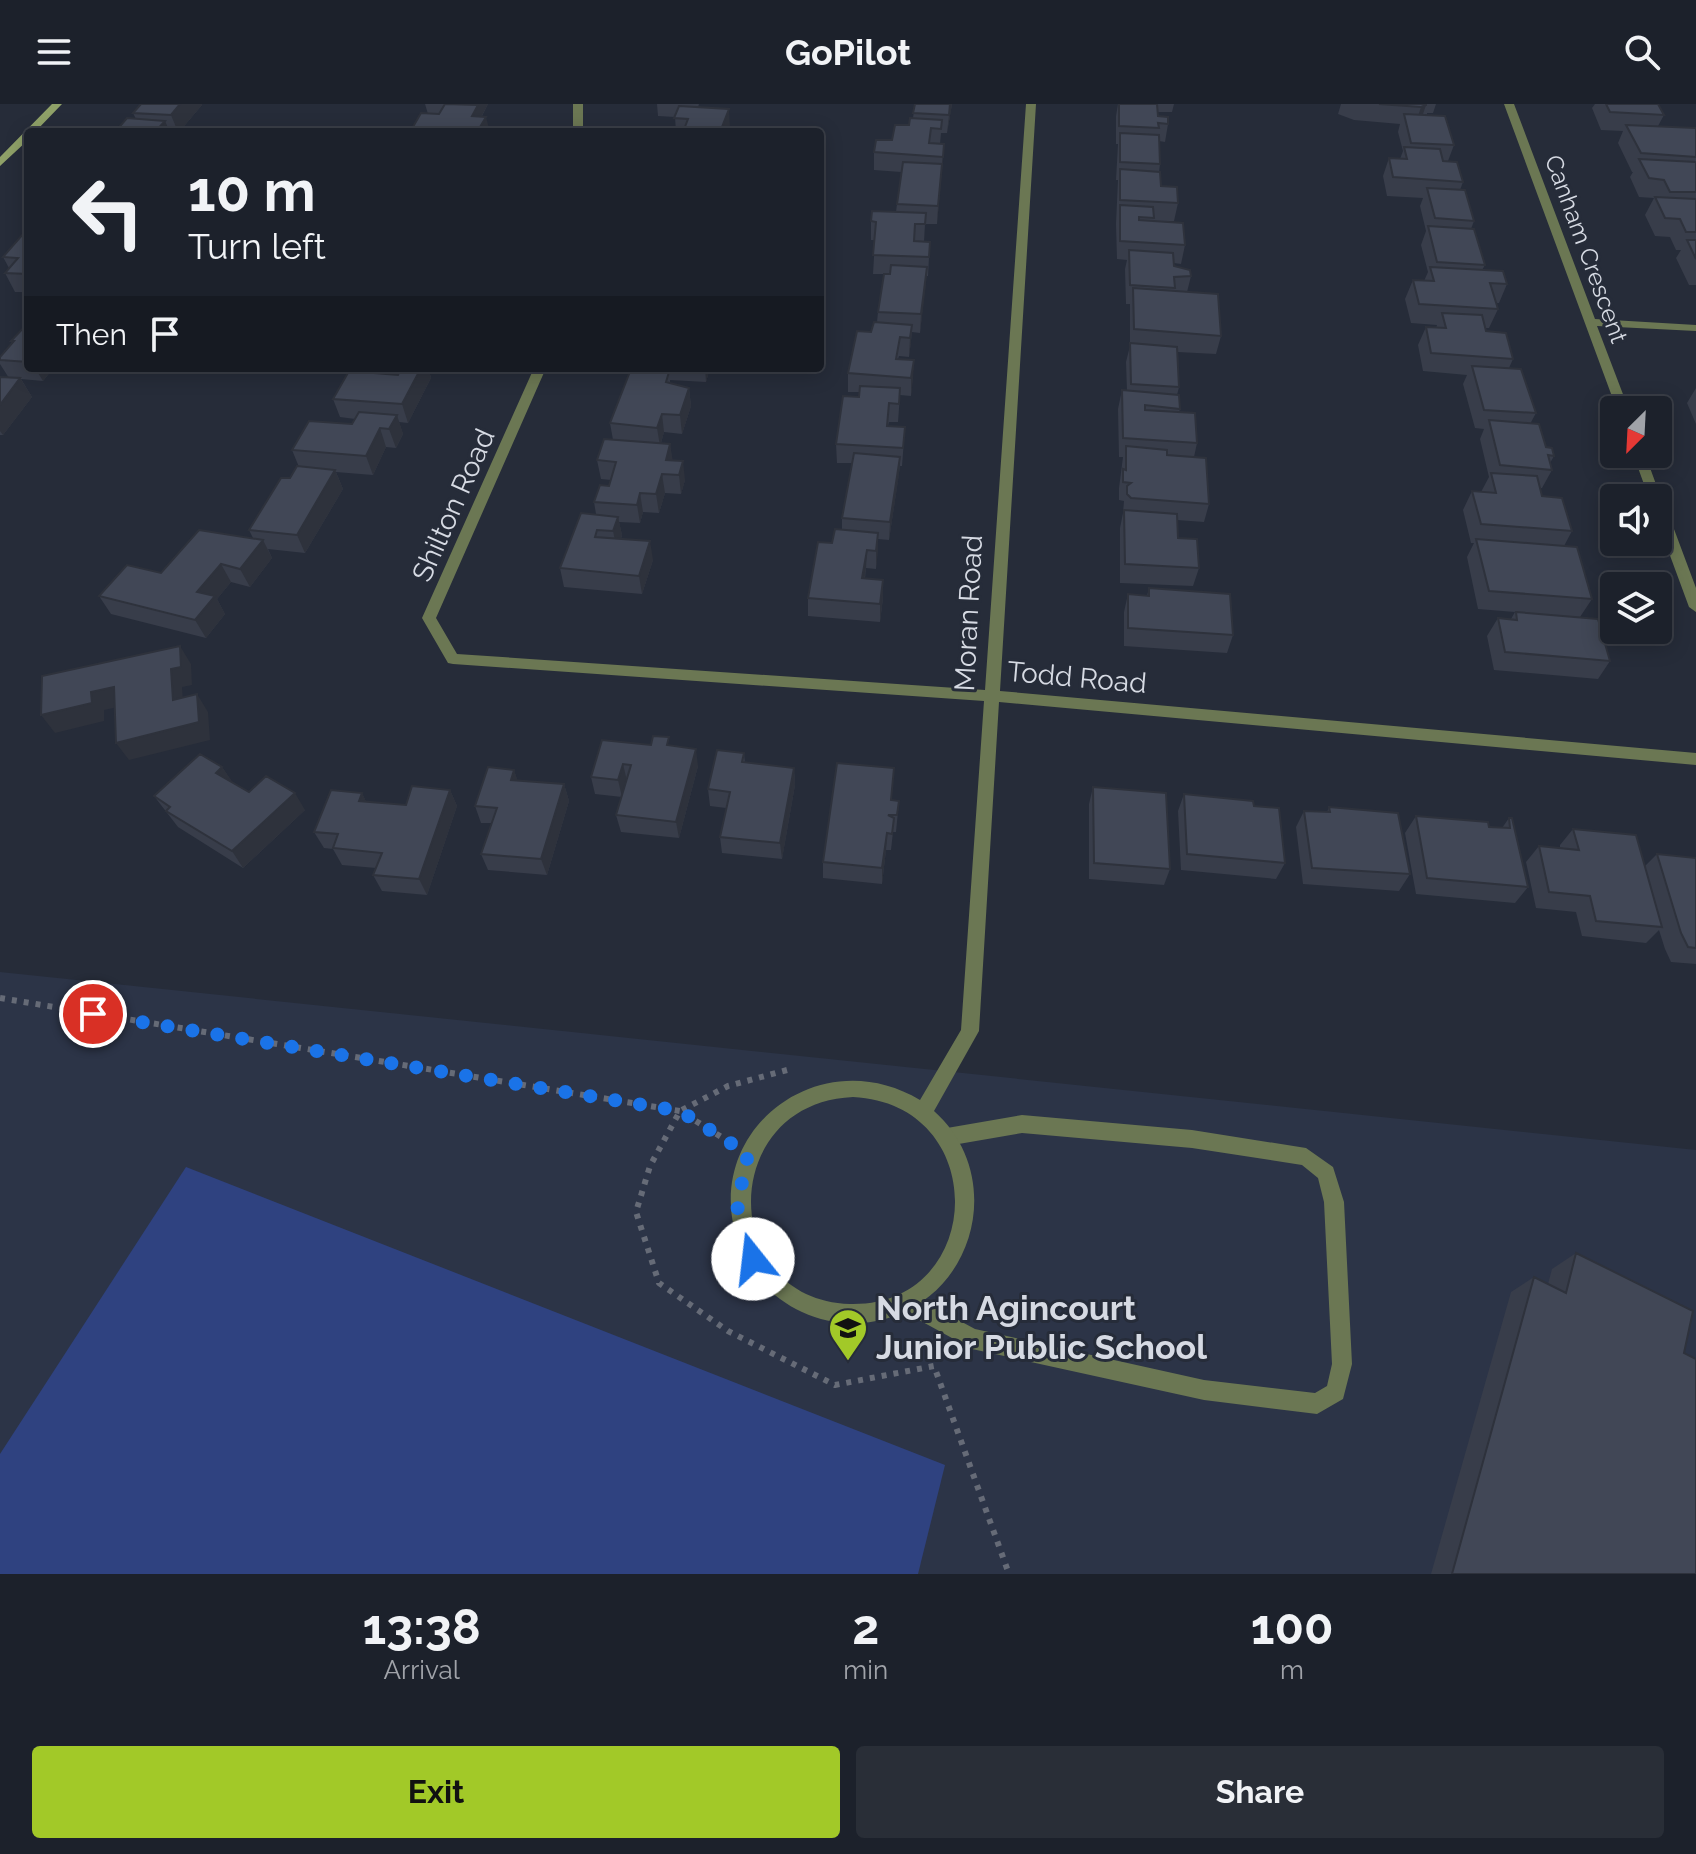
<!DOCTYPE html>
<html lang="en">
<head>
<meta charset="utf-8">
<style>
  :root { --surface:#1c212b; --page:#292e37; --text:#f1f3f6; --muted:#a0a3a9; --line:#3a3e47; --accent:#a2c928 }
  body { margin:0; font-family:Raleway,sans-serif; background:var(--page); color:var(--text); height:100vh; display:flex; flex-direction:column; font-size:30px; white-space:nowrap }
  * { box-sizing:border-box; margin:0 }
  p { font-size:26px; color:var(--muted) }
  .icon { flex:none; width:44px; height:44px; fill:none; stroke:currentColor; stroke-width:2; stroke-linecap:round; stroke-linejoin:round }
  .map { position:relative; height:1470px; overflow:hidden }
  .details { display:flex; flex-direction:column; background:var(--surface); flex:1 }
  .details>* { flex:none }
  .hud { position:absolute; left:24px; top:24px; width:800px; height:244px; border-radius:8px; box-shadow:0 4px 20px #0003,0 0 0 2px var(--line); background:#1c212b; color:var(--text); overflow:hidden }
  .needle { width:52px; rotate:204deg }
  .buttons { position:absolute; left:1600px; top:292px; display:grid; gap:16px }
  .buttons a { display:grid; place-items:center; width:72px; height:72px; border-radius:8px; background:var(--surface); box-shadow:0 4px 20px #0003,0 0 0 2px var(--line); font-size:40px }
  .pin { position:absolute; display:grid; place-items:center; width:68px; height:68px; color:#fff; margin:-34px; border:4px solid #fff; border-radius:50%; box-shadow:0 2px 8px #0007 }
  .me { position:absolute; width:88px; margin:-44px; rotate:344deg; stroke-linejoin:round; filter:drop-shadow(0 0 6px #0008) }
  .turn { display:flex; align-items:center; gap:28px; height:168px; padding:0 32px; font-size:36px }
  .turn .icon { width:104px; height:104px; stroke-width:2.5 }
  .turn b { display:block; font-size:56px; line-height:68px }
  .then { display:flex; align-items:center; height:76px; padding:0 32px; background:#0003; gap:16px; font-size:30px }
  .eta { display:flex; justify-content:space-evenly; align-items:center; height:136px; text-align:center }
  .eta b { font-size:48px; font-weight:700; line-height:56px }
  .cta { display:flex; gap:16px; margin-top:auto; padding:16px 32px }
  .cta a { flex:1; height:92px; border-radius:8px; background:var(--accent); color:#111; font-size:32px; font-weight:700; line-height:92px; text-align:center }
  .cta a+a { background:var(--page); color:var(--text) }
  header { display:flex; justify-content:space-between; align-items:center; height:104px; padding:0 32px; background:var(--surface); font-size:36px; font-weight:700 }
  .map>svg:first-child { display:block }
  .built { fill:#2c3447 }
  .green { fill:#2f4280 }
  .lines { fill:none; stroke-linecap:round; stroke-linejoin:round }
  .path { stroke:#666b77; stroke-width:6; stroke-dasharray:5 7; stroke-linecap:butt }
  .service { fill:#6b7753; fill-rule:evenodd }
  .minor { fill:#6b7753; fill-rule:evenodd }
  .secondary { fill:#8fa168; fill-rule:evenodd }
  .wall { fill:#383d4a }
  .shaded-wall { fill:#2e323c }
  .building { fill:#414756; stroke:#2e323c; stroke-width:2 }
  .route { stroke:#1a73e8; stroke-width:14; stroke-dasharray:0 25.2 }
  .labels { text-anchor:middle; stroke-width:6; stroke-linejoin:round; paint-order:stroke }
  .far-street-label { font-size:24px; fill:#d6dae3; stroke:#262c39 }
  .street-label { font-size:28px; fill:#d6dae3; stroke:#262c39 }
  .near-poi-label { font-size:34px; font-weight:bold; fill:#d6dae3; stroke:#262c39; text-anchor:start }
</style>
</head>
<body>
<header><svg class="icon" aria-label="menu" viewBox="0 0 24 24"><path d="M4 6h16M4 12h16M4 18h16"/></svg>GoPilot<svg class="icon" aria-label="search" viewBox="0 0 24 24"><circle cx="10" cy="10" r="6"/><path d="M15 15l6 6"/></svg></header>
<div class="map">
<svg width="1696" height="1470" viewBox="0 0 1696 1470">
  <rect width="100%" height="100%" fill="#262c39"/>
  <path class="built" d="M0,868L1696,1046V1470H0Z"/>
  <path class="green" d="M186,1063L945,1361L918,1470H0V1350Z"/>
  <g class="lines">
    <path class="path" d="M0,894L680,1007L723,1034
      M787,966L728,982L680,1007L650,1062L636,1108L659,1179L728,1227L835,1281L934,1262L1009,1470"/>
    <path class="service" d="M1022,1011L1192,1026L1306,1044L1333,1063L1344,1098L1352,1260L1343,1295L1317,1310L1204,1296L972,1245L899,1205L896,1198L899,1191L906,1188L975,1225L1204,1276L1315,1289L1327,1282L1332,1260L1324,1098L1318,1074L1302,1061L1192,1044L1022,1029L947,1042L940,1039L938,1033L940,1027L947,1024Z"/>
    <path class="minor" d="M573,0H583V28H573Z
      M1026,0H1036L1000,587L1696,649V661L999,598L979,927L934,1007C1002,1067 980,1179 897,1211C865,1223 833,1222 802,1208C776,1196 755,1176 743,1150C691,1035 815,933 920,996L961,926L984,597L453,560L448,559L422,514L534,264H546L436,514L457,550L985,586ZM853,993C993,1000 986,1203 850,1200C718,1196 717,999 853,993Z
      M1504,0H1514L1595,215L1696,221V227L1597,222L1629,306H1617Z
      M1633,350H1645L1661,394L1660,397L1665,401L1696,484V508L1689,503L1658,419V394H1649Z"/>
    <path class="secondary" d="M52,0H62L35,28H28V36L0,62V53Z"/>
  </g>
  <path class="wall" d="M425,0H488L482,12L428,10Z
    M657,0H699L698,3L730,23L728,28H676L675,13L658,12Z
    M915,0H952L947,29H941L940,40H944L937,120H925L924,138L929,153L928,172H926L920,229L912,228L909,253L899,252L898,255L914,256L911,292L900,291L898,318H889L888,322L905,323L902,362H900L889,436L878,435L876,465L866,464L865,474L883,494L880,518L808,512V494L832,439L842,426V414L852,359H837L836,340L859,293V288H848V269L877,218L878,208L884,170H873L875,136H871V117L896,108L901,68L874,66V48L892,36L909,21L913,14Z
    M1118,0H1174L1172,8H1157L1158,12L1168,20L1165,38L1159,37L1160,60L1159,68L1161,82L1178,99L1174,117H1153L1185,141L1181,160L1174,159V162L1191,172L1187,188L1221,232L1216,250L1178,248L1179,283L1177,291L1180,305L1179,308L1197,339L1194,353L1209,400L1204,418L1177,416L1178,434L1199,464L1193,482L1120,479V424L1123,409L1124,397L1119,396V384L1123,353H1119L1118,305L1122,286L1127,287L1126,258L1130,242V200H1126L1125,165L1127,156L1117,155L1116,120L1118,76H1116L1118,40H1116V12Z
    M1341,0H1436L1433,9H1427V11L1454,41L1448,57L1463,78L1460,86L1474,117L1471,125L1485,161L1482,166L1507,180L1499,199H1496L1498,205L1489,224H1485L1486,227L1513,255L1509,264L1536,309L1530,320L1546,343L1554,352L1550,359L1552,366L1542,384H1540L1542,392L1572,427L1564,442L1592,495L1580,513L1610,557L1598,575L1494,566L1487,532L1498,514L1511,515L1515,508L1478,505L1467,453L1474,439H1471L1463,406L1472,387L1481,388L1489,373L1480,335L1484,325L1475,324L1463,280L1467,271L1423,267L1418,241L1426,223L1436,224L1437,221L1411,219L1405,195L1413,176L1424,177L1428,168L1421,141L1426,127L1420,102L1423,94L1387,92L1383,72L1389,54L1400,55L1403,47L1398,28L1400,20L1354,16L1338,10Z
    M1595,0H1658L1664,11L1658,22L1696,24V181H1689L1676,154L1681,146H1676L1670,133L1655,132L1645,111L1654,94L1639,93L1630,73L1633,68H1632L1618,39L1623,27L1601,26L1592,4Z
    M202,1L179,28H115L136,15L133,9Z
    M28,131V188H15L5,169L9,164L3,153Z
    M28,219V264H68L64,268L51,267L43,277L21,275L32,293L3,331H0V273L9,274L0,260V253L12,239L11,237Z
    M383,264H437L436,266H429L431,274L408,319L399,318L403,330L396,344L386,343L373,371L336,368L343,385L305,449L268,445L272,454L250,483L231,478L217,495L225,510L206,534L111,510L99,492L253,434L249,426L299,363L292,346L352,320L355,315L340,313L333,295L384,270Z
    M634,264H710L706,278L670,276V279L689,284L691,302L682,330L664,328L661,339L670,340L672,356L685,376L681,390L665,389L659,409L643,408L640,419L619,418L622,431L621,435L653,456L642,490L564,483L560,464L596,410L594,398L609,382L611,376L601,375L597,356L613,336L610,319Z
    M1696,284V320L1687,299Z
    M1149,484L1233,531L1227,549L1124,542V508L1128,490L1147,492Z
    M651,641L671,642L698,662L679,734L621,728L616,711L622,693L595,690L591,673Z
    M744,649L745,659L794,664L795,681L782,755L722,749L720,733L726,704L710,702L708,685Z
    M222,663L232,678L249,688L305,706L243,764L178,723L154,692Z
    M514,666L517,676L564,680L569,697L547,771L488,766L481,750L492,719H481L475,702Z
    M1093,683L1170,765L1164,781L1089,775V700Z
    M450,686L457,702L427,791L382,787L373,771L376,764L342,761L333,745L324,744L314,728L362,689L366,698L406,701Z
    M1184,690L1254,702L1285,759L1276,775L1181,766L1178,707Z
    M892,696L899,697L896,728H893L891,746H886L882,780L823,774V758Z
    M1329,703L1410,770L1399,787L1303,780L1296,723L1304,707L1327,708Z
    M1416,712L1502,724L1509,714L1528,783L1515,799L1416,790L1405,729Z
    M1573,725L1645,762L1657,750L1696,754V860L1671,858L1665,845L1659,826L1646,839L1582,832L1576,808L1536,804L1526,758L1539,742L1560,744V741Z
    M1576,1149L1684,1249L1696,1470H1431L1511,1188L1534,1173L1548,1180L1552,1165Z"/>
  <path class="shaded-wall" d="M180,0H202V1L179,28H178L171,11Z
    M478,0H488L481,13L472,12Z
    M950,0H952L947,29L949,11Z
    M1426,1L1420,19L1415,21L1421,3Z
    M729,5L730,23L728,28H720Z
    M486,13L490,28H477Z
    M165,17L170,28H155Z
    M944,40L943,58L937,120L938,102Z
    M927,163L926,181L920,229L921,210Z
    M912,221L911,239L909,253L910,234Z
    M914,256L913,275L911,292V274Z
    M35,264H49L51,267L43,277Z
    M421,264H428L431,274L408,319L402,300Z
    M705,264H710L706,278Z
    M20,274L32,293L3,331L0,327V301Z
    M689,284L691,302L682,330L680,311Z
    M662,310L664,328L660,342L657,324Z
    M397,311L403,330L396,344L389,325Z
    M380,324L386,343L373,371L366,352Z
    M670,340L673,358L666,356Z
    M900,353L899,371L889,436L890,418Z
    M683,357L685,376L681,390L679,371Z
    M335,366L343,385L305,449L297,431Z
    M662,370L665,389L659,409L656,390Z
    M640,389L643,408L640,419L637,401Z
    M618,413L622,431L617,446L613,427Z
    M878,429V447L876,465V447Z
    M263,436L272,454L250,483L240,465Z
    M650,437L653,456L642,490L639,472Z
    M867,446L866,464L862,492V474Z
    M221,460L231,478L217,495L225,510L206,534L195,516L197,488Z
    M883,476V494L880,518V500Z
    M180,542L191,560L192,581L182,583L184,614L173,596L171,565Z
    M114,583L127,601L104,606V617L55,629L41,611L91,588Z
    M197,590L208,608L210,636L129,656L116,639Z
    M696,645L698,662L679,734L676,718Z
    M623,660L627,677L622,693L618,676Z
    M222,663L234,680L216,669Z
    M794,664L795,681L782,755L780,739Z
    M514,666L520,683L511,676Z
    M564,680L569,697L547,771L541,755Z
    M450,686L457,702L427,791L419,775Z
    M295,689L305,706L243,764L232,747Z
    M362,689L370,706L359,697Z
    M887,729L886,746L882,780V764Z"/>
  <path class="building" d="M141,0H180L171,11L133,9Z
    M445,0L478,1L472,12L486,13L477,28H410L421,9L439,10Z
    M915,0H950L949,11L913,9Z
    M1119,0H1157L1158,12L1168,13V20L1158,19L1159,24L1119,22Z
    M1379,0H1426V1L1421,3Z
    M1606,0H1658L1664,11L1610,8Z
    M679,2L729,5L720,28H683L688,15L674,14Z
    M1404,10L1445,12L1454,41L1411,39Z
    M127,14L165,17L155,28H115Z
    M910,14L942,16L941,25L931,24L929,39L944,40L943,53L874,48L876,36H892L895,21H909Z
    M1626,21L1696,24V53L1641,49Z
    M1120,29L1159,31L1160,60L1120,58Z
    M1404,43L1440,45L1443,57L1457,58L1463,78L1393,73L1389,54L1407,55Z
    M1639,55L1696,58V88H1670L1664,76L1649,74Z
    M903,58L942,60L938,102L897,100Z
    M1120,65L1160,68L1161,82L1177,83L1178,99L1120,96Z
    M1427,84L1465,86L1474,117L1435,114Z
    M1655,93L1696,95V128H1686L1680,115L1665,114Z
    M1120,101L1153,103L1154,114L1139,113V116L1183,119L1185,141L1120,137Z
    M872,107L926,109L925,120H915L914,137L930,138L929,153L873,151L876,118L871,117Z
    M1428,122L1474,125L1485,161L1437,158Z
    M23,130L28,131V170L5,169L18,154L3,153Z
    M1687,136H1696V155Z
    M1129,146L1173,149L1174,162L1190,166L1191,172L1174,173L1175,184L1130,181Z
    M891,161L927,163L921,210L878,208L884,170H890Z
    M1430,163L1503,167L1507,180L1490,179L1498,205L1419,200L1413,176L1434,177Z
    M1133,184L1218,190L1221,232L1134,225Z
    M1442,209L1482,211L1486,227L1506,229L1513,255L1431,249L1426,223L1446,224Z
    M874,218L912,221L910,234L900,233L896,255L914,256L911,274L848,269L857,227L871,228Z
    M28,219V258L0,256V253L14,237H11Z
    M1130,239L1177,243L1179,283L1131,280Z
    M1472,262L1521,265L1536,309L1484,306Z
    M383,264H421L402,300L333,295L349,267L398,271L400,266Z
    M631,265L669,268L666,278L689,284L680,311L662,310L657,324L610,319Z
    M0,273L20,274L0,301Z
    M860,282L900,284L899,300L889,299L887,322L905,323L903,344L836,340L843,292L859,293Z
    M1122,286L1179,291L1180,305L1145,301V306L1195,309L1197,339L1123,334Z
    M359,308L397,311L389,325L380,324L366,352L292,346L309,317L352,320Z
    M1489,316L1539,320L1546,343L1552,344L1554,352L1548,351L1552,366L1500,361Z
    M604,335L670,340L666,356L683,357L679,371L662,370L656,390L640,389L637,401L594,398L600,381L609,382L616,358L597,356Z
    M1126,342L1167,346V351L1206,354L1209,400L1131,394L1127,390V382L1131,379L1123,378V365L1126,366Z
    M854,349L900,353L890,418L842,414Z
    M297,362L335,366L297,431L249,426L281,374H290Z
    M1491,369L1537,372L1542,392L1562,394L1572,427L1481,420L1472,387L1496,389Z
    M1124,406L1177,410L1178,434L1197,435L1199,464L1125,460Z
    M581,409L618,413L613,427L597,426L595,433L650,437L639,472L560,464Z
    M835,425L878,429L876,447L867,446L862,474L883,476L880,500L808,494L818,438L832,439Z
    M199,426L263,436L240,465L221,460L197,488L215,492L195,516L99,492L127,461L161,469Z
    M1476,435L1577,443L1592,495L1489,487Z
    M1149,484L1230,490L1233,531L1128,524V490L1149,492Z
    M1516,508L1598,515L1610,557L1505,548L1498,514L1517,516Z
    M180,542L181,563L171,565L173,596L197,590L199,618L116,639L114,583L91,588L92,599L41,611L42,572Z
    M653,632L669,633L667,641L696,645L676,718L616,711L631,661L623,660L618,676L591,673L602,636L651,641Z
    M717,646L744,649L742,658L794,664L780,739L720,733L730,688L708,685Z
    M200,650L222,663L216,669L249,688L266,672L295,689L232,747L166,707L170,703L154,692Z
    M837,659L894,664L891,696L899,697L897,711H888L894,714L892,730L887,729L882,764L823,758Z
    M488,663L514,666L511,676L564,680L541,755L481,750L497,704L475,702Z
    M412,682L450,686L419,775L373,771L382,749L333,744L338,730L314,728L331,686L362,689L359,697L406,701Z
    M1093,683L1166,689L1170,765L1094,759Z
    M1184,690L1253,697L1254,702L1279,704L1285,759L1187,750Z
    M1329,703L1398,709L1410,770L1312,764L1304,707L1330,708Z
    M1416,712L1488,718L1489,723L1510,724L1509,714H1512L1528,783L1427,774Z
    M1573,725L1636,731L1662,823L1596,817L1590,792L1549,788L1539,742L1579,746Z
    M1657,750L1696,754V844L1688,843L1681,829Z
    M1576,1149L1693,1207L1684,1249L1696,1255V1470H1452L1534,1173L1566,1189Z"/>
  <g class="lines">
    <path class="route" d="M93,910L680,1007L748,1050L737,1102L753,1155"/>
  </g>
  <defs>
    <g id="school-pin" transform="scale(2)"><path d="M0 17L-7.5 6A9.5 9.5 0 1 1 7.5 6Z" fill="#a2c928" stroke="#262c39"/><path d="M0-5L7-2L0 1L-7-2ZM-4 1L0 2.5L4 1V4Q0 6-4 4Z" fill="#111"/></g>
  </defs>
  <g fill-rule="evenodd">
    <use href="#school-pin" x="848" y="1224"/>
  </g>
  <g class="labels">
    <g class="far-street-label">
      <text transform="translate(1586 145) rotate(70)" y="8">Canham Crescent</text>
    </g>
    <g class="street-label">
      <text transform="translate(453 401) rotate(-66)" y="10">Shilton Road</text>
      <text transform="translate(968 509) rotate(-87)" y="10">Moran Road</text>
      <text transform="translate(1077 573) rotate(5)" y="10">Todd Road</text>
    </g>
    <g class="near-poi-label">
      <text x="876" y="1216">North Agincourt<tspan x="876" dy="39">Junior Public School</tspan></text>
    </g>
  </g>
</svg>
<div class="buttons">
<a><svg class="needle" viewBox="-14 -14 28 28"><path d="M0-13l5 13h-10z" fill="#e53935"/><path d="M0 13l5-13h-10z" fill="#a0a3a9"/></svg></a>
<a><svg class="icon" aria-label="sound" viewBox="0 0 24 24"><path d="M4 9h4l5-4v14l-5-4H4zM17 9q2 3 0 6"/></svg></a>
<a><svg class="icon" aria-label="layers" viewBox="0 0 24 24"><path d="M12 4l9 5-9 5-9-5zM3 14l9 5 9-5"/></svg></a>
</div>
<div class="pin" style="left:93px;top:910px;background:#d93025"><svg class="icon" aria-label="arrive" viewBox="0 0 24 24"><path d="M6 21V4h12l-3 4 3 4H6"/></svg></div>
<svg class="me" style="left:753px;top:1155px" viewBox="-20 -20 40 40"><circle r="19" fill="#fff"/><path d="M0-13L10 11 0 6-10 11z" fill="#1a73e8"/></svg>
<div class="hud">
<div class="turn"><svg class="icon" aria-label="left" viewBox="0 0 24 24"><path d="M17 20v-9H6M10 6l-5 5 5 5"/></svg><div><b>10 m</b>Turn left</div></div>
<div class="then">Then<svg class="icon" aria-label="arrive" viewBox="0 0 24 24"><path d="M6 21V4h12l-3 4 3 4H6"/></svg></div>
</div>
</div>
<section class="details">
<div class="eta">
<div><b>13:38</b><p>Arrival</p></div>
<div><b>2</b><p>min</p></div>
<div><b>100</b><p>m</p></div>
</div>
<div class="cta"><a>Exit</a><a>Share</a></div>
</section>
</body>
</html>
